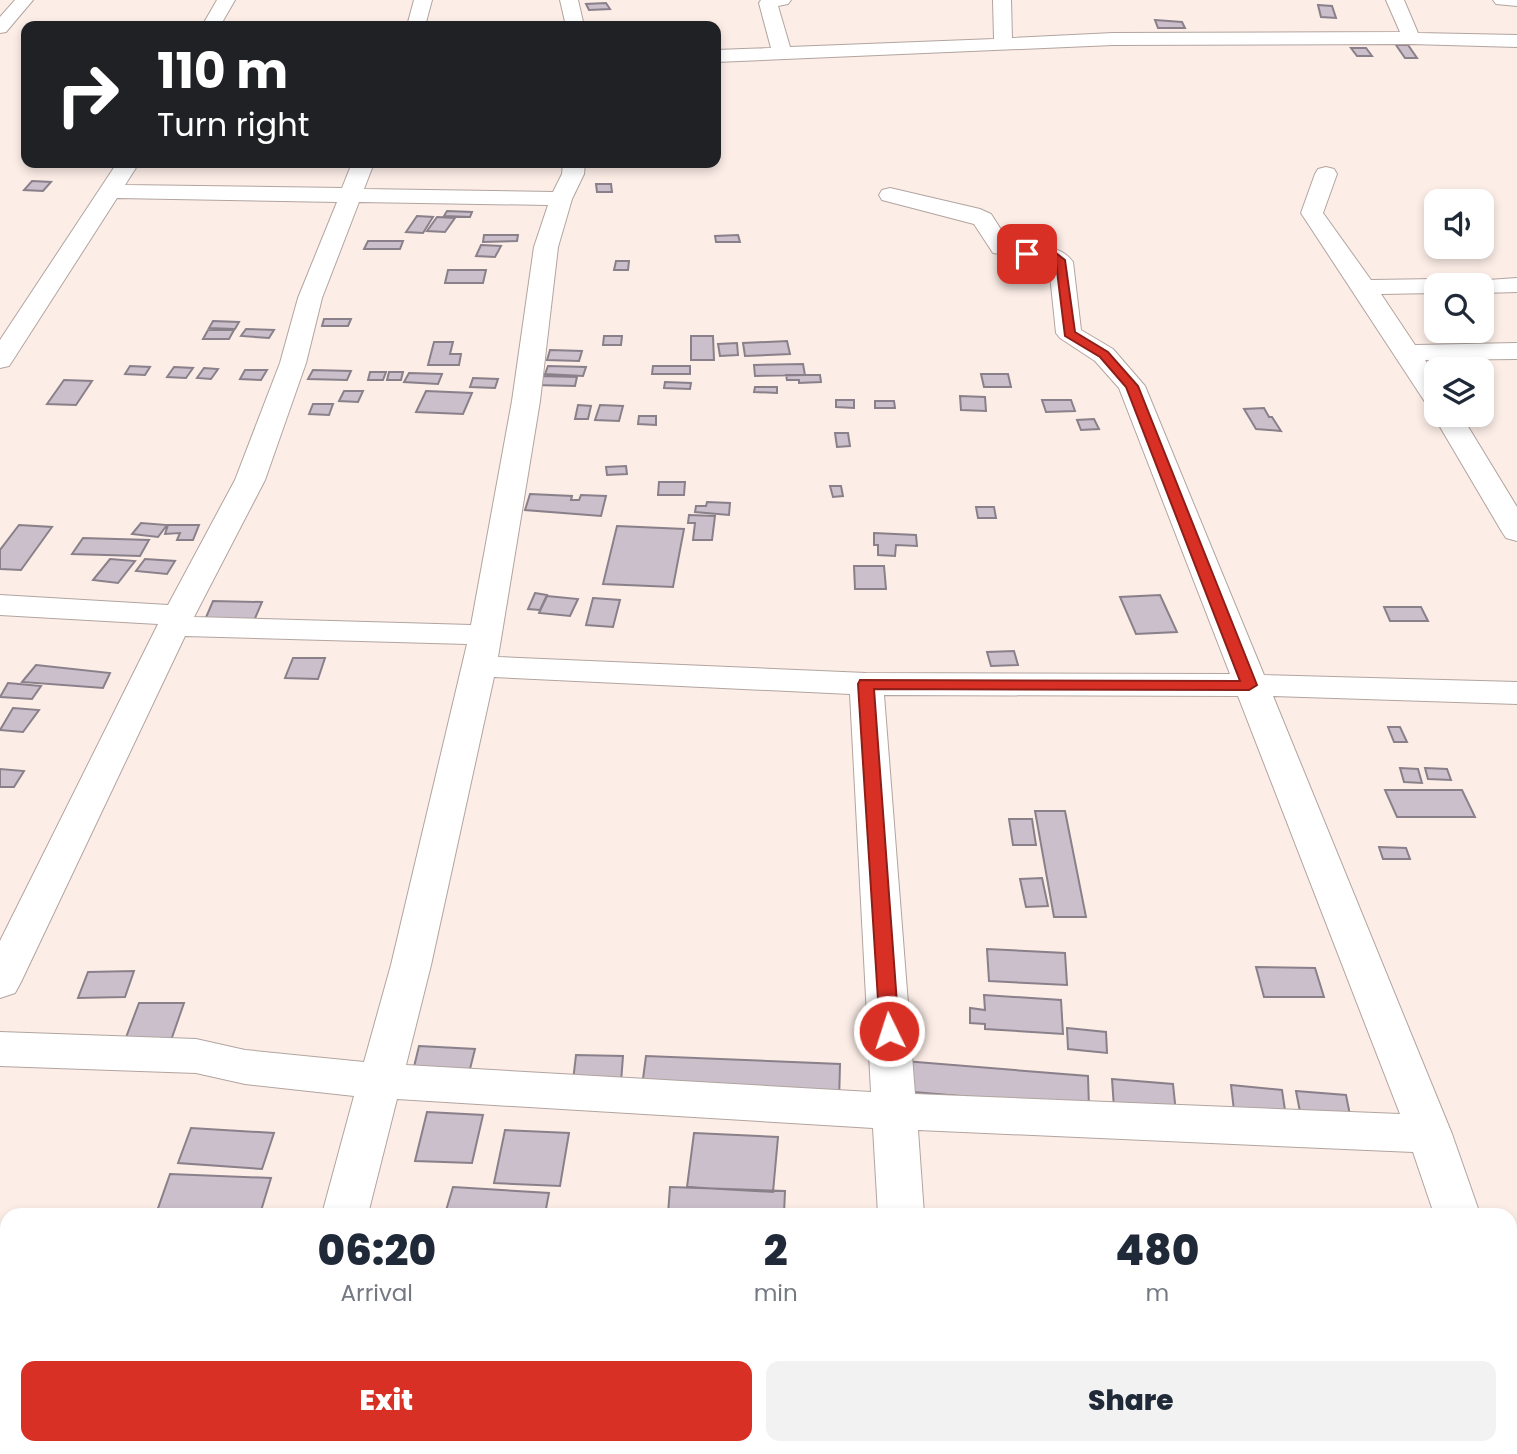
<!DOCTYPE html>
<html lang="en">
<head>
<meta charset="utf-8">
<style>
  :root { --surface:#fff; --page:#f2f2f3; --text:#1f2937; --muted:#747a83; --accent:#d93025 }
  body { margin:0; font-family:Poppins,sans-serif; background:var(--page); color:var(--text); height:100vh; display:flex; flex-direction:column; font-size:26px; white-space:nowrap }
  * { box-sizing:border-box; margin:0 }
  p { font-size:23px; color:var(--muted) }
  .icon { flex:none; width:38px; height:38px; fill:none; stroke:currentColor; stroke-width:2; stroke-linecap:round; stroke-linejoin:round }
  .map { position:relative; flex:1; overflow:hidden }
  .side { position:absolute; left:0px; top:1208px; width:1517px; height:247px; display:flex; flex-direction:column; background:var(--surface); border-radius:21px 21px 0 0; box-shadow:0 4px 10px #0003 }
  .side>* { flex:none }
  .top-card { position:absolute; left:21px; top:21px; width:700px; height:147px; border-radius:14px; box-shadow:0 4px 10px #0003; background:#202124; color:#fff; overflow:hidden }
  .controls { position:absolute; left:1424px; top:189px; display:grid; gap:14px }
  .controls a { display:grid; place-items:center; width:70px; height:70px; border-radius:14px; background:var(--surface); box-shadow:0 4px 10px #0003; font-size:35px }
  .pin { position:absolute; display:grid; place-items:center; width:60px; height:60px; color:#fff; margin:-30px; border-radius:14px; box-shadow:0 4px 10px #0006 }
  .me { position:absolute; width:77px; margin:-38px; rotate:356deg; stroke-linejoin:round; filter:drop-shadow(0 0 5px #0008) }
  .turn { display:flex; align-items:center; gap:24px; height:147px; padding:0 21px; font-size:32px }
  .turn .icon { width:91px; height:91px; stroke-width:2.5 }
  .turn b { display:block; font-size:49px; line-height:60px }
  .eta { display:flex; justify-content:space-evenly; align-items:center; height:119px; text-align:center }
  .eta b { font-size:42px; font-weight:800; line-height:49px }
  .action { display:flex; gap:14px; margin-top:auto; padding:14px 21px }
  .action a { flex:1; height:80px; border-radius:14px; background:var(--accent); color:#fff; font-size:28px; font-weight:800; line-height:80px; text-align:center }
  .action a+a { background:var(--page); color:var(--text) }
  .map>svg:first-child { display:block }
  .building { fill:#cabfca; stroke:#8a808a; stroke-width:2 }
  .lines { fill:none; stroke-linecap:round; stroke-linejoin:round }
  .minor-casing { stroke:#b2a49f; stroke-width:2 }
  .minor { fill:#fff; fill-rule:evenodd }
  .route { fill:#d93025; stroke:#8d1f18; stroke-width:2 }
</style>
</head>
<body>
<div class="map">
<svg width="1517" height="1454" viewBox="0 0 1517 1454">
  <rect width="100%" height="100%" fill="#fcede7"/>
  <path class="building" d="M606,3L610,9L589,10L586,4Z
    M1318,5L1332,6L1336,18L1321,17Z
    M1155,20L1182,22L1185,28H1158Z
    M1396,45H1408L1417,58H1405Z
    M1351,48H1366L1372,56H1357Z
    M32,181L51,182L43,191L24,190Z
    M596,184H611L612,192H597Z
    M447,211L472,212L470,217L444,216Z
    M417,216L433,217L423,233L406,232Z
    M437,217L455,218L445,232L427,231Z
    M484,235H518L517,241L483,242Z
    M738,235L740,242H716L715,236Z
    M368,241H403L400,249H364Z
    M481,245L501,246L495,257L476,256Z
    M616,261H629L628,270H614Z
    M448,270H486L483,283H445Z
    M324,319H351L348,326H322Z
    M213,321L239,322L235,329L209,328Z
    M246,329L274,330L269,338L241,336Z
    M208,330H234L229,339H203Z
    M604,336H622L621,345H603Z
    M691,336H713L714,360H691Z
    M787,341L790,354L745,356L743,343Z
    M434,342H453L450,354H461L459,365H428Z
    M737,343L738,355L720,356L718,344Z
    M550,350L582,351L579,361L547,360Z
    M803,364L805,375L755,376L754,365Z
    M130,366L150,367L145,375L125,374Z
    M548,366L586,367L583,376L545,374Z
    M653,366H690V374H652Z
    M174,367L193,368L186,378L167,377Z
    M204,368L218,369L211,379L197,378Z
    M245,370H267L261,380L240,379Z
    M313,370L351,371L347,380L308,379Z
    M370,372H386L383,380H368Z
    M389,372H403L401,380H387Z
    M409,373L442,374L438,384L404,382Z
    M981,374H1008L1011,387H984Z
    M786,375H820L821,382L799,383V380H787Z
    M539,376L577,377L575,386L535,385Z
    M473,378L498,379L495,388L470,387Z
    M64,380L92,381L76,405L47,404Z
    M665,382L691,383L690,389L664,388Z
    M755,387H777V393L754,392Z
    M344,391H363L358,402L339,401Z
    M426,391L472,393L463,414L416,412Z
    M960,396L985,397L986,411L961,410Z
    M836,400H854V408L836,407Z
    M1042,400H1071L1075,411L1046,412Z
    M875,401H894L895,408H875Z
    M313,404H333L329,415L309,414Z
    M578,405L591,406L588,419H575Z
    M600,405L623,406L619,421L595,420Z
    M1264,408L1269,417H1272L1281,431L1256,429L1244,409Z
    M639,416H656V425L638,424Z
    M1094,419L1099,429L1081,430L1077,420Z
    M835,433H848L850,446L837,447Z
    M626,466L627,474L607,475L606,467Z
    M659,482H685L684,495H658Z
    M830,486H841L843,496L833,497Z
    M530,494L572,496L571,500H579L581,495L606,496L601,516L525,510Z
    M707,502L730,503L729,515L695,512L696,506H706Z
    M976,507H994L996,518H978Z
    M689,515L715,516L712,540H693L695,523H688Z
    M141,523L167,525L158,537L132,534Z
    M19,525L52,527L21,570L0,569V550Z
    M168,525H199L193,540H177L180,533L165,534Z
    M617,526L684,529L673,587L603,584Z
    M874,533L916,535L917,546L896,545L895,556L878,555V545H874Z
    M83,538L149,540L140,556L72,554Z
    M110,559L135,561L118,583L93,580Z
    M145,559L175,561L167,574L136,571Z
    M854,566H884L886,589H855Z
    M535,593L547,595L540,610L528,609Z
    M1160,595L1177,632L1136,634L1120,597Z
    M547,596L578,599L570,616L539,613Z
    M593,598L620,600L613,627L586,625Z
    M213,601L262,602L253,623L204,622Z
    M1384,607H1421L1428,621H1390Z
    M1014,651L1018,665L991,666L987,652Z
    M293,658H325L318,679L285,678Z
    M36,665L110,673L103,688L22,682Z
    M8,683L41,686L32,699L0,697Z
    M13,708L39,710L23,732L0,730Z
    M1388,727H1400L1407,742H1394Z
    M1400,768L1418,769L1422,783L1404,782Z
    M1425,768L1447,769L1451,780L1428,779Z
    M0,769L24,771L14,787H0Z
    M1385,790H1462L1475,817H1397Z
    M1035,811H1065L1086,917H1054Z
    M1009,819H1032L1036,845H1013Z
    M1379,847L1406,848L1410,859H1383Z
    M1042,878L1048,906L1026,907L1020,879Z
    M987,949L1065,953L1067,985L989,981Z
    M1256,967L1315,968L1324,997H1264Z
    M134,971L125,997L78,998L88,972Z
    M984,995L1061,1000L1063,1034L985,1029V1024L970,1023V1008L985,1010Z
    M139,1003H184L168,1049L122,1048Z
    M1067,1028L1106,1032L1107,1053L1068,1049Z
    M419,1046L475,1049L469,1073L413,1071Z
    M576,1055L623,1056L621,1082L573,1081Z
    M646,1056L840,1064L839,1103L641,1094Z
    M904,1061L1088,1076L1089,1107L902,1091Z
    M1112,1079L1173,1084L1176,1113L1114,1108Z
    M1231,1085L1282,1090L1287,1124L1235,1119Z
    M1296,1091L1346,1095L1351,1120L1301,1117Z
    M427,1112L483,1115L472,1163L415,1161Z
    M191,1128L274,1133L262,1169L178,1163Z
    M505,1130L569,1133L560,1186L494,1183Z
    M694,1133L778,1137L773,1192L687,1187Z
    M170,1174L271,1178L260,1214H156Z
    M453,1187L549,1193L545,1214H445Z
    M670,1187L785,1191L784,1214H668Z
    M47,1447H124L122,1454H44Z
    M501,1447H510V1454H467Z
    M671,1447H797V1454Z
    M974,1447H1085V1454L974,1451Z"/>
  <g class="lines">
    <g class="minor-casing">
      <path id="minor" d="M15,0H33L6,32L0,33V17Z
        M217,0H235L220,26H202Z
        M414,0H432L425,26H407Z
        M560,0H578L584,26H566Z
        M761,0H791L788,4L778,6L790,47L994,39L993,0H1011L1012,38L1113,33L1400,32L1386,0H1404L1418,33L1517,35V47L1411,44L1113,45L716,62V50L771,48L759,3Z
        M1493,0H1517V6L1496,4Z
        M117,163H139L125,185L342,188L352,163H374L364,189L553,192L562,174L563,163H585L584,174L572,199L558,247L540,401L498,657L866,673L1230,674L1119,388L1095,361L1060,338L1056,333L1049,265L1045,261L993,253L974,224L882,200L879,195L882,190L890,188L980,209L991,214L1009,242C1030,245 1060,243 1073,262L1081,330L1113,349L1145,386L1264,675L1517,682V704L1273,696L1452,1134L1480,1214H1434L1413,1152L918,1130L924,1214H878L873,1128L397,1099L368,1214H322L354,1096L245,1084L196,1073L0,1066V1032L196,1039L245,1050L364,1062L391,965L467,644L185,636L21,982L15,993L0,998V941L158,624L0,615V595L168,605L235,480L280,363L298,298L337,202L117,198L13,360L9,366L0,368V340ZM359,202L548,205L534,247L512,401L471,625L194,617L265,480L306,363L322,298ZM494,677L850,694L871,1092L406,1065L431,965ZM884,695L1238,696L1400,1114L915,1094Z
        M1326,167L1334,169L1337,174L1323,213L1371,280L1437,279L1446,281L1449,285H1437V293L1381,294L1415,345L1517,343V359L1425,360L1437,378V407L1427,405L1301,213L1315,174L1318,169Z
        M1517,278V292L1482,293V285H1470L1473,281Z
        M1437,410V415H1461L1517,507V541L1506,538L1502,532L1433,415Z
        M1510,1348L1517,1350V1414L1510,1411Z
        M270,1447H322L321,1454H269Z
        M890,1447H942L943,1454H891Z"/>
    </g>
    <use href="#minor" class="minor"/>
  </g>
  <path class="route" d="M1027,250L1056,253L1065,260L1075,332L1108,352L1138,386L1257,685L1249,690L874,689L899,1031L896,1036L889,1038L882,1036L880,1031L858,684L860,680L1240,681L1126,387L1100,357L1065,336L1056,263L1049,258L1023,256V251Z"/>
</svg>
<div class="controls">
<a><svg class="icon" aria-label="sound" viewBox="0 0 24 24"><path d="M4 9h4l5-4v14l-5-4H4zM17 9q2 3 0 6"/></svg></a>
<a><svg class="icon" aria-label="search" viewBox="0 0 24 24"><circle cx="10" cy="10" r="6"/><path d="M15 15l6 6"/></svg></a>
<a><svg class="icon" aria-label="layers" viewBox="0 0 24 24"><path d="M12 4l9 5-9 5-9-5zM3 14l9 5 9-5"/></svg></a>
</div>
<div class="pin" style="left:1027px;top:254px;background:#d93025"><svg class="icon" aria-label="arrive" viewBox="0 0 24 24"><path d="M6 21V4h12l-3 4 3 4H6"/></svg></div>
<svg class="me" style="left:889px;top:1031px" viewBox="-20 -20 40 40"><circle r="17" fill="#d93025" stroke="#fff" stroke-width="3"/><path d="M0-11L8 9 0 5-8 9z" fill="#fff"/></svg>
<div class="top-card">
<div class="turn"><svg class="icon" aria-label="right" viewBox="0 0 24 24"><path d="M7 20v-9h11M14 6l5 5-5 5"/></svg><div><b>110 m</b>Turn right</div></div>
</div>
<section class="side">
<div class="eta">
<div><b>06:20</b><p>Arrival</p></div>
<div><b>2</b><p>min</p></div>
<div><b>480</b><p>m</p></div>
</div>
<div class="action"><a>Exit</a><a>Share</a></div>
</section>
</div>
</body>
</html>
